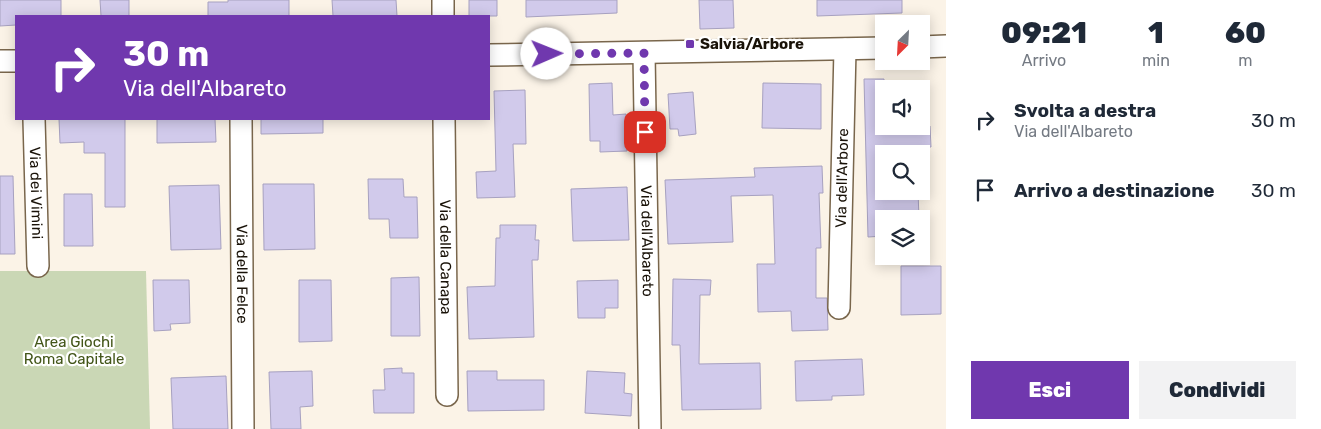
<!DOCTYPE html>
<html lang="it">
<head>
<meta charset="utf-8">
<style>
  :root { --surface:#fff; --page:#f2f2f3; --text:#1f2937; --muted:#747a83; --accent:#7038ae }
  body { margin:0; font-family:Rubik,sans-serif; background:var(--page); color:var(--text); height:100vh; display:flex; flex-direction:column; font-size:19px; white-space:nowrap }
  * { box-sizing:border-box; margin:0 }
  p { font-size:16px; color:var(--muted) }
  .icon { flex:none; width:28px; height:28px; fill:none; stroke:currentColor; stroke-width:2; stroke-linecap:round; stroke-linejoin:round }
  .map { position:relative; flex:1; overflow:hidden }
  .panel { display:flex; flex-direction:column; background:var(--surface); width:375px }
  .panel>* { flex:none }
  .top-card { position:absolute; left:15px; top:15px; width:475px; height:105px; border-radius:0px; box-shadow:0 2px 12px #0003; background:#7038ae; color:#fff; overflow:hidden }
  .needle { width:32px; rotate:204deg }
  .fabs { position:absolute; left:875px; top:15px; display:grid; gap:10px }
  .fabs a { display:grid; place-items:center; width:55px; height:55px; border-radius:0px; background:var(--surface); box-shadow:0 2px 12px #0003; font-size:25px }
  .pin { position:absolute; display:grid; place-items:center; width:42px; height:42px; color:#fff; margin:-21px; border-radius:10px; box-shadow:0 2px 8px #0006 }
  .me { position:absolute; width:55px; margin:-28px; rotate:89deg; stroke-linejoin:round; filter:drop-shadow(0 0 4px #0008) }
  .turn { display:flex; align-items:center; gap:18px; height:105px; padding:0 25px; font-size:22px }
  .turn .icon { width:65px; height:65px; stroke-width:2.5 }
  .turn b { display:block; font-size:35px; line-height:42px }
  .eta { display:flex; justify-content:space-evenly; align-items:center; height:85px; text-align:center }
  .eta b { font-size:30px; font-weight:800; line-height:35px }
  .button { display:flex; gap:10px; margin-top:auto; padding:10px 25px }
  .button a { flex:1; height:58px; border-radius:0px; background:var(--accent); color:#fff; font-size:20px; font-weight:800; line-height:58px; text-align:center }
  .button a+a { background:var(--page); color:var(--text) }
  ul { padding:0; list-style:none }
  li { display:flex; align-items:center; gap:15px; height:70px; padding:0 25px }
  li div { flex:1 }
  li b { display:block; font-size:19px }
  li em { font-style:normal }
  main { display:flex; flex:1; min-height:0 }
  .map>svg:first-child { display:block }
  .green { fill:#cad7b5 }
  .building { fill:#d1caeb; stroke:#a7a1c0 }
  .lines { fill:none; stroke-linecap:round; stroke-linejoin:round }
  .minor-casing { stroke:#79664c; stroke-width:24 }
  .minor { stroke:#fff; stroke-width:21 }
  .route { stroke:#7038ae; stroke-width:9; stroke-dasharray:0 16.2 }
  .poi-dot { fill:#7038ae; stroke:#fff; stroke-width:2 }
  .labels { text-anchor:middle; stroke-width:4.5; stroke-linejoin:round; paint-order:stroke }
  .poi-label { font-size:15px; font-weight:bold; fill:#191208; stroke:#fff; text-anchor:start }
  .street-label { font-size:15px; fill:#191208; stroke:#fff }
  .park-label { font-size:15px; fill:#425518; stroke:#fff }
</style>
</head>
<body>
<main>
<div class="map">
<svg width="946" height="429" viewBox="0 0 946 429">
  <rect width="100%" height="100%" fill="#fbf3e7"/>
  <path class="green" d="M0,271H146L150,429H0Z"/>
  <path class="building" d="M0,0H61V16H16V25L0,26Z
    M100,0H129V16H101Z
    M228,0H289V16H208V2H228Z
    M332,0H396L397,16H333Z
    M469,0H497V16H469Z
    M526,0H617V13L526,17Z
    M699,0H733L734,28L700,29Z
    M817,0H902V13L817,16Z
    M864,79H884V126H930L931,147L884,148V191H918L919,219H884V236L868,237Z
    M612,83L613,115L626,114L627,151L600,152V141H590L589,84Z
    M763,83L821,84V129L762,128Z
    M525,90L526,144H513L515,197L477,198L476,172L496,171L494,91Z
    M693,92L696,134L679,136L678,129H670L668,94Z
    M59,119H125V207H105V153H84V142L60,143Z
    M157,119H215L216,142L157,143Z
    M261,119H323V133L261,134Z
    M822,166L823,193H819L821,248H816V298H827L828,330L792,331L791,311L758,312L757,264H775L773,195L731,196L733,242L668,244L665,180L755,177L754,168Z
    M0,176H13L15,254H0Z
    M368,179H403L404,197H417L418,238H390L389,219H369Z
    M263,184H314L315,249L264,250Z
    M219,185L221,249L171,250L169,186Z
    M627,187L629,240L573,241L571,189Z
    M64,194H92L93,246H64Z
    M500,225H536L535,240H539L538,260H532L534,337L469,339L467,287L495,286L496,238H500Z
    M901,266H941V314L901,315Z
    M419,277L420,336H391V278Z
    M673,279L711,280L710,295H700L699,364L760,363L761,409L682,410L680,345H672Z
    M153,280H189L190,323L170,324L171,330L154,331Z
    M299,280H331L332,341L299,342Z
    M618,280V308H605V318H578L577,281Z
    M862,359L864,395L832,396V400L796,401L795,361Z
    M402,368V373H414V413H374L373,390H385L384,369Z
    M312,371L313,406L300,407L301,429H271L269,372Z
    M467,371H497V380H544V410L468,411Z
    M587,371L625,373L624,393L632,394L631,416L585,413Z
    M226,376L228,429H173L171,378Z"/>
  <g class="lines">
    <g class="minor-casing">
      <g id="minor">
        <path d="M443,0V16"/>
        <path d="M921,47L946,46"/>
        <path id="s1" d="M644,53L650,429"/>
        <path d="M489,55L884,48"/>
        <path d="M0,61H16"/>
        <path id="s2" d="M34,119L38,266"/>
        <path id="s3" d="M241,119L243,429"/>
        <path id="s4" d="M444,119L447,395"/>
        <path id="s5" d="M839,308L845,49"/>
      </g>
    </g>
    <use href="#minor" class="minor"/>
  </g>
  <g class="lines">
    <path class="route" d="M547,54L644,53L645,132"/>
  </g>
  <rect class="poi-dot" x="685" y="39" width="10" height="10" rx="2.5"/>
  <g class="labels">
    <g class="poi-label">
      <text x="700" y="49">Salvia/Arbore</text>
    </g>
    <g class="street-label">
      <text dy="5" stroke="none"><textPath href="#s5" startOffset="130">Via dell'Arbore</textPath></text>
      <text dy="5" stroke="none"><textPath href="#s2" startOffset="74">Via dei Vimini</textPath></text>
      <text dy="5" stroke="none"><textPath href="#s1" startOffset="188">Via dell'Albareto</textPath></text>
      <text dy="5" stroke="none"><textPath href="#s4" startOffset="138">Via della Canapa</textPath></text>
      <text dy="5" stroke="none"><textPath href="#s3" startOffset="155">Via della Felce</textPath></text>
    </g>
    <g class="park-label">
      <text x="74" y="347">Area Giochi<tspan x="74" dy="17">Roma Capitale</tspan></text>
    </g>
  </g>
</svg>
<div class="fabs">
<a><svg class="needle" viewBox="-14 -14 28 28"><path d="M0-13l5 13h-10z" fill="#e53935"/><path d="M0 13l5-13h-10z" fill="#747a83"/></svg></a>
<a><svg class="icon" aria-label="sound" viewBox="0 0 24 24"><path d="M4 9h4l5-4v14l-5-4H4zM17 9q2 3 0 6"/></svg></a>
<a><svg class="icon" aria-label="search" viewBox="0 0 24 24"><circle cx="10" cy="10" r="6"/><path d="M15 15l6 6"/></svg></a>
<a><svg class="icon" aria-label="layers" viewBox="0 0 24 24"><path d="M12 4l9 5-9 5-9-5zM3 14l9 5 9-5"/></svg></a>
</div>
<div class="pin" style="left:645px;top:132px;background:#d93025"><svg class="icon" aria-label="arrive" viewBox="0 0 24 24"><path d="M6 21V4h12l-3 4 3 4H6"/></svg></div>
<svg class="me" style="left:547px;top:54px" viewBox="-20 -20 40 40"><circle r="19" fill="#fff"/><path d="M0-13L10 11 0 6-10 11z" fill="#7038ae"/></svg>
<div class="top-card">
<div class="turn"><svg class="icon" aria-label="right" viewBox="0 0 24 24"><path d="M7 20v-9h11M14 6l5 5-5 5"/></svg><div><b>30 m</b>Via dell'Albareto</div></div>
</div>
</div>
<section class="panel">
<div class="eta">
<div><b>09:21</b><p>Arrivo</p></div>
<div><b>1</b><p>min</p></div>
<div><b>60</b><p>m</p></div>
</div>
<ul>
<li><svg class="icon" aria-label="right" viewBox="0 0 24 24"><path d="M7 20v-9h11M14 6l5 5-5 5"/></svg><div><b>Svolta a destra</b><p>Via dell'Albareto</p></div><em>30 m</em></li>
<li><svg class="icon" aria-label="arrive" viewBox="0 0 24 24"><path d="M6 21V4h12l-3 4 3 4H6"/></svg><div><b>Arrivo a destinazione</b></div><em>30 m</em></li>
</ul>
<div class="button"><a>Esci</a><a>Condividi</a></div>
</section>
</main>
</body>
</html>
